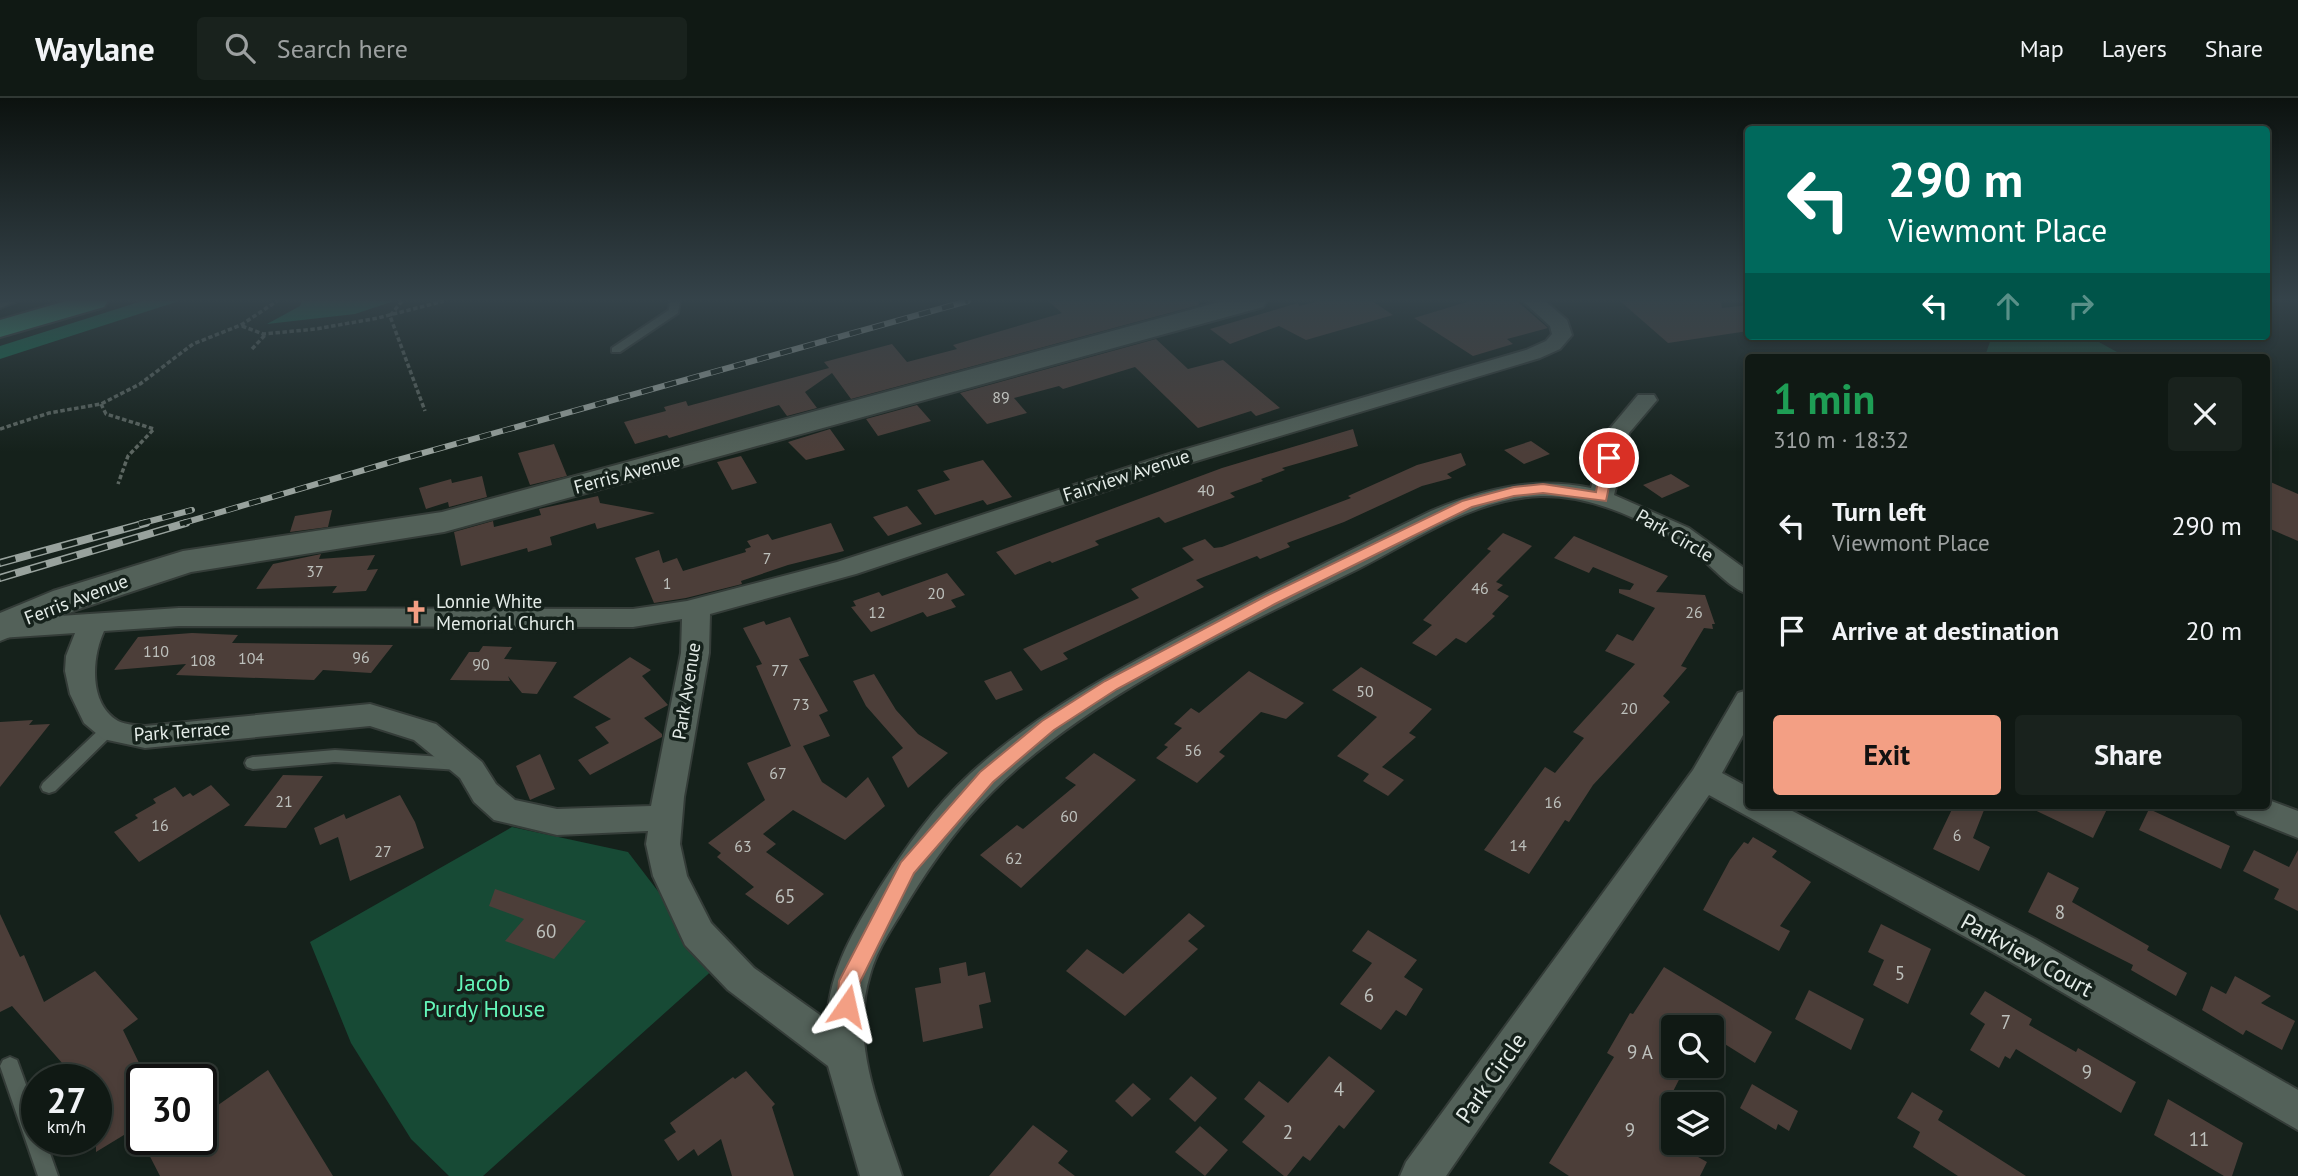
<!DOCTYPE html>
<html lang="en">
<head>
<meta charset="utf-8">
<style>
  :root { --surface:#101914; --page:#19221d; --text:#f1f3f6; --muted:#9ca0a0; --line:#303834; --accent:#f39f84 }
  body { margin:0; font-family:"PT Sans",sans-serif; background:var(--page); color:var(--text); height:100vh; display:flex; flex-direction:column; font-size:26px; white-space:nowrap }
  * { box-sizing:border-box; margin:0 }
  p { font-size:23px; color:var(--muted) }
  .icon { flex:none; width:38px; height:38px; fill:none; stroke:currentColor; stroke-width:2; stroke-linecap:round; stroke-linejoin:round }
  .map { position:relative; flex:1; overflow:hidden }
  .sheet { position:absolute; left:1745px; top:256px; width:525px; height:455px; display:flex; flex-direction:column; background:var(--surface); border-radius:7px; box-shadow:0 4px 10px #0003,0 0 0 2px var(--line) }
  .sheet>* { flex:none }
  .top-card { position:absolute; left:1745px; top:28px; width:525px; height:214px; border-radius:7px; box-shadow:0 4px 10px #0003,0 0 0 2px var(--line); background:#00695c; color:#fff; overflow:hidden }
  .fabs { position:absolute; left:1661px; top:917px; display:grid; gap:14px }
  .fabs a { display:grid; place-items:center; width:63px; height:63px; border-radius:7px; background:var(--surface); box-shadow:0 4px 10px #0003,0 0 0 2px var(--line); font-size:35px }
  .speed { position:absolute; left:21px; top:966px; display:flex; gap:14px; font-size:35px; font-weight:700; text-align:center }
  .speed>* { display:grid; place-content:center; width:91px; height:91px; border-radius:50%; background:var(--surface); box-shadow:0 4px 10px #0003,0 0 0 2px var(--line); line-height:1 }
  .speed small { font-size:18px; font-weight:400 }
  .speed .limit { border:4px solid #111; border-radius:10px; background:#fff; color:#111 }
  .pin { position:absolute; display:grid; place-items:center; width:60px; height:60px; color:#fff; margin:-30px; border:4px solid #fff; border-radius:50%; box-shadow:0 2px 7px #0007 }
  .me { position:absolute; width:77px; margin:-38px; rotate:11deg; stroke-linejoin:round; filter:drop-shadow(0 0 5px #0008) }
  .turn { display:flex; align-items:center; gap:24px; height:147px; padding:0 28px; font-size:32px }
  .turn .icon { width:91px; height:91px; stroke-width:2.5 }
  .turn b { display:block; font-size:49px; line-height:60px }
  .lanes { display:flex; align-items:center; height:66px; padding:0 28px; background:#0003; justify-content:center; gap:35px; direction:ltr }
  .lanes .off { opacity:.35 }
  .round { display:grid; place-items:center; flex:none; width:74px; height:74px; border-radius:7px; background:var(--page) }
  .summary { display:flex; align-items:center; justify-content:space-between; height:119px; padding:0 28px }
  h1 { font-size:42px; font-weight:700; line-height:52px; color:#1e9e55 }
  .primary-button { display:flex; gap:14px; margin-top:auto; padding:14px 28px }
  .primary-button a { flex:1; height:80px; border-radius:7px; background:var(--accent); color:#111; font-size:28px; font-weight:700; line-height:80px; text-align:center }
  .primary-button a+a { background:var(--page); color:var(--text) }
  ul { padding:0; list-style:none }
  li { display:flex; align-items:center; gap:21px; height:105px; padding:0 28px }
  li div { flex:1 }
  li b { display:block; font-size:26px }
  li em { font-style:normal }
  header { display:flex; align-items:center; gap:42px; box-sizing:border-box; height:98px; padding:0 35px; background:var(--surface); border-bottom:2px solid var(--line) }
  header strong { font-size:33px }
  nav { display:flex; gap:38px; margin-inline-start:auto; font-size:24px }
  .search { width:490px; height:63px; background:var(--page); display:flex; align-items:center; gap:18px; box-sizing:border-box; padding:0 24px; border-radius:7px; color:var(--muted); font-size:26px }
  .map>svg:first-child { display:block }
  .green { fill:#174a35 }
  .water { fill:#116e4d }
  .building { fill:#4c3e39 }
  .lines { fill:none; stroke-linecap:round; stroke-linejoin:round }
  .lane-casing { stroke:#343c38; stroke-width:4 }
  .street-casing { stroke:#343c38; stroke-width:4 }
  .secondary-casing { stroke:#343c38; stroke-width:4 }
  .highway-casing { stroke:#343c38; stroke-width:4 }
  .path { stroke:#5c6661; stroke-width:3.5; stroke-dasharray:4.5 2.5; stroke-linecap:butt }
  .lane { fill:#536159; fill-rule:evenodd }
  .street { fill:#536159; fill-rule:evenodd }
  .secondary { fill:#536159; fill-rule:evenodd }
  .highway { fill:#389d73; fill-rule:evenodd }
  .rail-far1-casing { stroke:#98a29d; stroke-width:6 }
  .rail-casing { stroke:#98a29d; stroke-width:8 }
  .rail-far1 { stroke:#15211b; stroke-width:4.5; stroke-dasharray:12; stroke-linecap:butt }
  .rail { stroke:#15211b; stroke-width:5; stroke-dasharray:16; stroke-linecap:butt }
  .route { fill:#f39f84; stroke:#9e6756; stroke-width:2 }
  .labels { text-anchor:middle; stroke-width:7; stroke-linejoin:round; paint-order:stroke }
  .number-label { font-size:16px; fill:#bdc0bc }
  .street-label { font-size:19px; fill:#e3ebe7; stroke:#15211b }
  .poi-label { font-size:19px; fill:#e3ebe7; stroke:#15211b; text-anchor:start }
  .near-number-label { font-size:19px; fill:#bdc0bc }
  .near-street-label { font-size:23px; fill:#e3ebe7; stroke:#15211b }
  .near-park-label { font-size:23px; fill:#64f6b9; stroke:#15211b }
</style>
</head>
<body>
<header>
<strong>Waylane</strong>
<div class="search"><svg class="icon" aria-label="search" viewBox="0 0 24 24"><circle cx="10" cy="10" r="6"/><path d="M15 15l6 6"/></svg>Search here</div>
<nav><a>Map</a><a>Layers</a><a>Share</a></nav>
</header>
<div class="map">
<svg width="2298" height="1078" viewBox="0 0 2298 1078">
  <rect width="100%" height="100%" fill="#15211b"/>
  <path class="green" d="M1992,238H2088L2126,259H1987L1985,258Z
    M512,729L628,754L716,869L483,1078H449L411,1041L351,945L310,844Z"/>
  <path class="water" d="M142,203H179L0,261V248Z
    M302,203H394L355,216L267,226L300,208Z"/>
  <path class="building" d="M1048,203H1198L1199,207L851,301L832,275L805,294L817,310L787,318L779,307L669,340L667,337L635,346L624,324L666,313L664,309L686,303L688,308L829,270L824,264L892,246L907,264L957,251L953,247L1062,215Z
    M1320,203H1372L1393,217L1306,242L1279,228L1230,246L1210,231L1298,205L1299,208Z
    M1470,203H1517L1548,230L1507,241L1513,246L1473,258L1414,220Z
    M1620,203H1721L1722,210L1748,207V233L1668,245Z
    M1156,241L1188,271L1223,262L1280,310L1256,318L1251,313L1198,330L1135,269L1063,291L1059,288L1014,300L1027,315L987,326L960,295Z
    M917,307L931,323L878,338L866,321Z
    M830,331L845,352L806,362L788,344Z
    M1353,331L1358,348L1282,370L1285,372L1261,381L1263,383L1230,395L1235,399L1165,425L1159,419L1095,443L1099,447L1052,465L1050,463L1015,477L996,454L1222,370Z
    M1531,343L1550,356L1524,366L1504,352Z
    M554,346L567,378L530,387L518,355Z
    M1461,355L1466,367L1447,376L1452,380L1422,388L1344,424L1287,445L1290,449L1260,461L1257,458L1196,482L1204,489L1063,555L1068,561L1041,573L1023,551L1139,500L1131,491L1194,462L1182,450L1205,441L1214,450L1222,449L1351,400L1348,398L1417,367Z
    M741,358L757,385L732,392L717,364Z
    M983,362L1012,399L987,407L983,402L935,417L917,392L950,382L943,373Z
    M1671,376L1690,388L1662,400L1643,387Z
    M482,378L487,399L449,409L448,404L426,411L419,390L451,381L452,385Z
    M2266,382L2298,396V443L2266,429Z
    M598,398L600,405L655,415L597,431L595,425L550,439L552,447L528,454L527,450L461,468L454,434L493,423L494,429L541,417L539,411Z
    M907,408L922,426L888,438L873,419Z
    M332,412L328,429L290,434L295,418Z
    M831,425L844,453L788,467L741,483L742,486L686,500L654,505L635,460L659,452L663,465L677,460L683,473L746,454L745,451L751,449L747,443L768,436L772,442Z
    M1503,435L1532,448L1496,484L1503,487L1497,492L1509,498L1492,516L1495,518L1466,545L1456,540L1436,558L1412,545L1432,527L1423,522L1491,453L1487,451Z
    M1574,438L1668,478L1656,494L1705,497L1715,526H1712L1713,531L1704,530L1681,568L1687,570L1663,598L1670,604L1593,687L1569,724L1565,722L1529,776L1484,752L1545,669L1555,675L1584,640L1573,634L1635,566L1605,553L1617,536L1633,543L1655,510L1619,495V491L1630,492L1634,486L1593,469L1589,475L1554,460Z
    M321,456L319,461L375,457L367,472L378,471L366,493L332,495L337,488L256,491L273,466Z
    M947,475L965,497L951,502L956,509L927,519L923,514L871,534L851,509L856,508L853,503L879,494L882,498Z
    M790,519L809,558L799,561L828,613L819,617L830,638L803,648L822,684L846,700L868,679L885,708L845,742L793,712L763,736L776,746L766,754L824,796L788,827L745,796L754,789L717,759L721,755L708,745L765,702L747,665L791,648L756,568L762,566L743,530L764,523L766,527Z
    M192,535L238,537L232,545L393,547L371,575L323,572L314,582L176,577L186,566L114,572L138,539Z
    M483,548L512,549L504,561L557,564L537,596L522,595L508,578L510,583L450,582L469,554H479Z
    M630,559L651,572L642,578L668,607L644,620L662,636V639L590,677L578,662L609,645L595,629L611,621L573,599Z
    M1361,569L1432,611L1409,635L1416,639L1382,669L1404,682L1388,698L1363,683L1369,676L1337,658L1377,619L1332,592Z
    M1011,573L1023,592L996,602L984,583Z
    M1249,573L1304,605L1286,621L1261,614L1219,654L1225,658L1197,685L1156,660L1168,649L1164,647L1182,630L1174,626L1191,610L1199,615Z
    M874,576L896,612L918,636L948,655L908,690L892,659L903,650L866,608L853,583Z
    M33,622L29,627L50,626L0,689V624Z
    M1094,655L1136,682L1021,790L980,757L1017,727L1023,731L1076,687L1065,680Z
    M540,656L555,691L530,702L516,668Z
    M283,677L323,678L286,730L244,728Z
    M211,687L230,707L139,764L114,734L138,720L135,717L156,705L153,701L175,689L183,699L190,695L193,698Z
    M400,697L415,724L424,750L350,783L338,739L320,747L314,730L344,716L346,721Z
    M1954,707H1986L1973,740L1990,749L1979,773L1933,751Z
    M2024,707H2109L2093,740Z
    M2149,711L2230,748L2221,771L2139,732Z
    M1753,739L1777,753L1772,759L1811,784L1780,828L1790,833L1779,853L1703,812L1730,762L1744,744L1748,746Z
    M2254,752L2289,769L2298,752V813L2274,801L2279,791L2243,773Z
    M2048,774L2079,790L2072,804L2149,848L2147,852L2187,875L2176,898L2131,872L2133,867L2028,814Z
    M495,791L586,823L554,861L505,843L524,821L489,808Z
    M1189,815L1205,828L1188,843L1198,851L1125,918L1066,873L1087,851L1123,876Z
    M0,816L20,859L24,857L44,904L95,873L138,921L123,932L142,971V1026L96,1054V982H77L12,908L0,914Z
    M1881,826L1931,851L1908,906L1873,887L1884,862L1868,854Z
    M1368,832L1417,862L1404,879L1423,891L1406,918L1396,912L1381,932L1340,906L1372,865L1352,853Z
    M966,864L968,878L985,874L991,904L979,907L983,930L923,944L915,890L941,885L939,870Z
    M1664,869L1772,934L1755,965L1712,938V929H1673V968H1686L1661,1017L1673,1025L1666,1038L1673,1045L1707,1064L1700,1078H1569L1549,1065L1614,959L1607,955L1630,915L1633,916Z
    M2235,878L2271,898L2261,905L2295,923L2282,952L2246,932L2243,937L2202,912L2211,888L2226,896Z
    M1809,892L1864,921L1851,952L1795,921Z
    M1985,893L2032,921L2029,927L2076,954L2078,950L2136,984L2121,1015L2016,951L2010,961L2005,958L1999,970L1970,952L1985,926L1970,916Z
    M1329,958L1375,993L1344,1031L1339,1027L1310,1063L1303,1058L1287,1078H1284L1242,1044L1265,1018L1244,1001L1259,983L1288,1005Z
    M268,972L333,1078H160L141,1041H201V1019Z
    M746,973L775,1006L772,1009L794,1078H732L721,1041L698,1058L694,1051L678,1063L664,1042L676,1034L670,1025L733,979L735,981Z
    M1191,978L1217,1000L1195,1024L1169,1001Z
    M1133,985L1151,1001L1132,1019L1115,1003Z
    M1752,986L1798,1013L1789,1033L1778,1026L1776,1032L1740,1010Z
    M1912,994L1943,1013L1938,1022L2026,1078H1958L1913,1049L1920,1034L1897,1020Z
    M2168,1001L2243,1045L2232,1078H2224L2154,1037Z
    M1033,1027L1068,1053L1058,1065L1075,1078H989Z
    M1200,1028L1228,1052L1205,1078L1175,1054Z"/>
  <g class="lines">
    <g class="lane-casing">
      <path id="lane" d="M4,203H18L0,210V204Z
        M670,203H680L678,215L620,254H612V250L669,212Z
        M109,626L114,627L117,631L114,635L55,693L49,695L43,693L41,689L43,685L104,627Z
        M335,652L459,660L465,662L467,666L465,670L459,672L335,664L253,671L247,669L245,665L247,661L253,659Z
        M10,959L17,962L37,1017V1041H45L58,1078H38L0,968L3,962Z"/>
    </g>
    <g class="street-casing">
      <path id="street" d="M1523,203H1545L1567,222L1572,237L1560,251L1540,260L1183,367L856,476L710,516L709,555L684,699L680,746L687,778L711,825L754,870L827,922C830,871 853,834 879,791C906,749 934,709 971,675C1037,615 1115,573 1193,532C1272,491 1351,452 1431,413C1484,391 1534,378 1591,390L1607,334L1638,297H1654L1657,302L1629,335L1614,397L1689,430L1748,473V496C1729,490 1713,469 1697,457C1653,426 1596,397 1541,398C1474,400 1414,443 1356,472C1235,531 1087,599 992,694C959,727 933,763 909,802C895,826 877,850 870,877C849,946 881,1013 902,1078H860L828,968L728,892L685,847L653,778L646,746L648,733L557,737L494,722L474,704L460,680L414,642L370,628L145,650L103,641L84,625L70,596L65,573L66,558L75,535L0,540V522L179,510L633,511L687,503L837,464L1166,357L1526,252L1546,243L1552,236L1550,228ZM682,521L681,555L651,708L557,711L515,702L496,686L482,664L436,626L370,606L145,628C136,627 126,627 118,623C88,605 92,559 104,533L179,528L633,529Z
        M1748,592V628L1722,675L1748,689V707H1781L2035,841L2298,992V1032L2009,863L1709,697L1446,1078H1400L1406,1064L1693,672L1738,595Z
        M2266,701L2298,713V740L2238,716L2233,707H2266Z"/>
    </g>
    <g class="secondary-casing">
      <path id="secondary" d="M1223,203H1267L1263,209L444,434L191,474L79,511L0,543V515L53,493L183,453L442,414Z"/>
    </g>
    <g class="highway-casing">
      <path id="highway" d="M66,203H108L104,209L0,239V222Z"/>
    </g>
    <path class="path" d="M402,203L390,218L425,313
      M242,228L263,236L316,231L378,220L444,203
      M252,251L266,236
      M101,306L106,316L154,331L128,358L118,386
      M0,331L49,315L101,306L140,286L193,246L241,227L277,203"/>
    <use href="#lane" class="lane"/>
    <use href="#street" class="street"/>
    <use href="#secondary" class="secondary"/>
    <use href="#highway" class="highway"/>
    <g class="rail-far1-casing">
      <path id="rail-far1" d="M139,426L192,412
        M180,426L398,362L968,203"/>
    </g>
    <g class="rail-casing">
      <path id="rail" d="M0,465L146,425
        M0,480L186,425"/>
    </g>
    <use href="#rail-far1" class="rail-far1"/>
    <use href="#rail" class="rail"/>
  </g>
  <linearGradient id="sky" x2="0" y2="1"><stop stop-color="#0c120f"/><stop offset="0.57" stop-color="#35434a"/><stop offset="1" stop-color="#35434a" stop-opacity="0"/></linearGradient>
  <rect width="2298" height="354" fill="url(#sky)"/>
  <path class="route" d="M1609,356L1615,360L1606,403L1543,395L1514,398L1472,409L1275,506L1117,591L1054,632L993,684L914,775L860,884L855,915L847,917L840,915L837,908L839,883L901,764L980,674L1042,623L1105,583L1264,499L1462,403L1514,389L1543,386L1596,394L1602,360Z"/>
  <defs>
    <g id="church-bare" transform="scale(1.89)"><path d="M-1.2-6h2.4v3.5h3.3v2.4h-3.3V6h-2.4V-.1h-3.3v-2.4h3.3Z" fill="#f39f84" stroke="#15211b" stroke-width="2.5" paint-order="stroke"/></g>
  </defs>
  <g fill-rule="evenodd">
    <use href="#church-bare" x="416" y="514"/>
  </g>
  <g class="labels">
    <g class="number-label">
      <text x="1001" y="305">89</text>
      <text x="1206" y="398">40</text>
      <text x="767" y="466">7</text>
      <text x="315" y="479">37</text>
      <text x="667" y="491">1</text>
      <text x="1480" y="496">46</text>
      <text x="936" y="501">20</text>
      <text x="877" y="520">12</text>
      <text x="1694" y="520">26</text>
      <text x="156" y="559">110</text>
      <text x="361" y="565">96</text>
      <text x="251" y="566">104</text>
      <text x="203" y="568">108</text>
      <text x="481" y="572">90</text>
      <text x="780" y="578">77</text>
      <text x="1365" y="599">50</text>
      <text x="801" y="612">73</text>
      <text x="1629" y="616">20</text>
      <text x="1193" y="658">56</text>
      <text x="778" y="681">67</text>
      <text x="284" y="709">21</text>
      <text x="1553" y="710">16</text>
      <text x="1069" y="724">60</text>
      <text x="160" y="733">16</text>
      <text x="1957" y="743">6</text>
      <text x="1518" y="753">14</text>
      <text x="743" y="754">63</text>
      <text x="383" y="759">27</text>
      <text x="1014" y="766">62</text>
    </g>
    <g class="street-label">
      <text transform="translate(627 375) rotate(-15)" y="7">Ferris Avenue</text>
      <text transform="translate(1126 377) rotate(-18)" y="7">Fairview Avenue</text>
      <text transform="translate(1675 437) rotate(30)" y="7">Park Circle</text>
      <text transform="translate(76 501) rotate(-21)" y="7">Ferris Avenue</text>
      <text transform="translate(686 593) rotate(-81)" y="7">Park Avenue</text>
      <text transform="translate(182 633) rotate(-4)" y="7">Park Terrace</text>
    </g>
    <g class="poi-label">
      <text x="436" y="510">Lonnie White<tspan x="436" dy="22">Memorial Church</tspan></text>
    </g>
    <g class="near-number-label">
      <text x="785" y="805">65</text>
      <text x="2060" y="821">8</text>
      <text x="546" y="840">60</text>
      <text x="1900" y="882">5</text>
      <text x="1369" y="904">6</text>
      <text x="2006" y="931">7</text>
      <text x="1640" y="961">9 A</text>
      <text x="2087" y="981">9</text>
      <text x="1339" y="998">4</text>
      <text x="1630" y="1039">9</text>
      <text x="1288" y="1041">2</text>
      <text x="2199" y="1048">11</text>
    </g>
    <g class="near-street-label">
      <text transform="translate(2027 857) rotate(29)" y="8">Parkview Court</text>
      <text transform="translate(1491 980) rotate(-55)" y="8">Park Circle</text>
    </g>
    <g class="near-park-label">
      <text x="484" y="893">Jacob<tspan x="484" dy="26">Purdy House</tspan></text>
    </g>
  </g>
</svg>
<div class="fabs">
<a><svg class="icon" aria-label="search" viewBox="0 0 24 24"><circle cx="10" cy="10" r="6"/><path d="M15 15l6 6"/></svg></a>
<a><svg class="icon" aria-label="layers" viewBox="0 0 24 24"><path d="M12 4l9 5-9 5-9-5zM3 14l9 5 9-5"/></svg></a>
</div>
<div class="speed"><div>27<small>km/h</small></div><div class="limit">30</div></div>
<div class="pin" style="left:1609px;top:360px;background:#d93025"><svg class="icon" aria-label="arrive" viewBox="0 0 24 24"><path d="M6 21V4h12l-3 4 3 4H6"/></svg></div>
<svg class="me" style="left:847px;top:908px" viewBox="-20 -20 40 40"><path d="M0-17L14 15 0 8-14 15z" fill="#f39f84" stroke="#fff" stroke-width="4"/></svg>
<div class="top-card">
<div class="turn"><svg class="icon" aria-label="left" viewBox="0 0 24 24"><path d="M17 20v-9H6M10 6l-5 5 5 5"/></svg><div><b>290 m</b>Viewmont Place</div></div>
<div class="lanes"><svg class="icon" aria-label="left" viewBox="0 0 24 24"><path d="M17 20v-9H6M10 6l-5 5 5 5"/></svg><svg class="icon off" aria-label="ahead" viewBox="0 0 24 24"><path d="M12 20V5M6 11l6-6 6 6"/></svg><svg class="icon off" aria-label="right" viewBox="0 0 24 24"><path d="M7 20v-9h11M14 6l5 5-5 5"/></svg></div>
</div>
<section class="sheet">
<div class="summary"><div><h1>1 min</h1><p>310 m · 18:32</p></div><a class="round"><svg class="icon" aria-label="close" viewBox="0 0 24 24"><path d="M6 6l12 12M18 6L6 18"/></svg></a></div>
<ul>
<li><svg class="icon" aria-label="left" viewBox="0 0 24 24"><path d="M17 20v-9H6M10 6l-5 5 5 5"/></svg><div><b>Turn left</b><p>Viewmont Place</p></div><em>290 m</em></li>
<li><svg class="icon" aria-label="arrive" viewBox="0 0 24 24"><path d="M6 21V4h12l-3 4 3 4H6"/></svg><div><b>Arrive at destination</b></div><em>20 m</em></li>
</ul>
<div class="primary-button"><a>Exit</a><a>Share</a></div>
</section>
</div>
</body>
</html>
